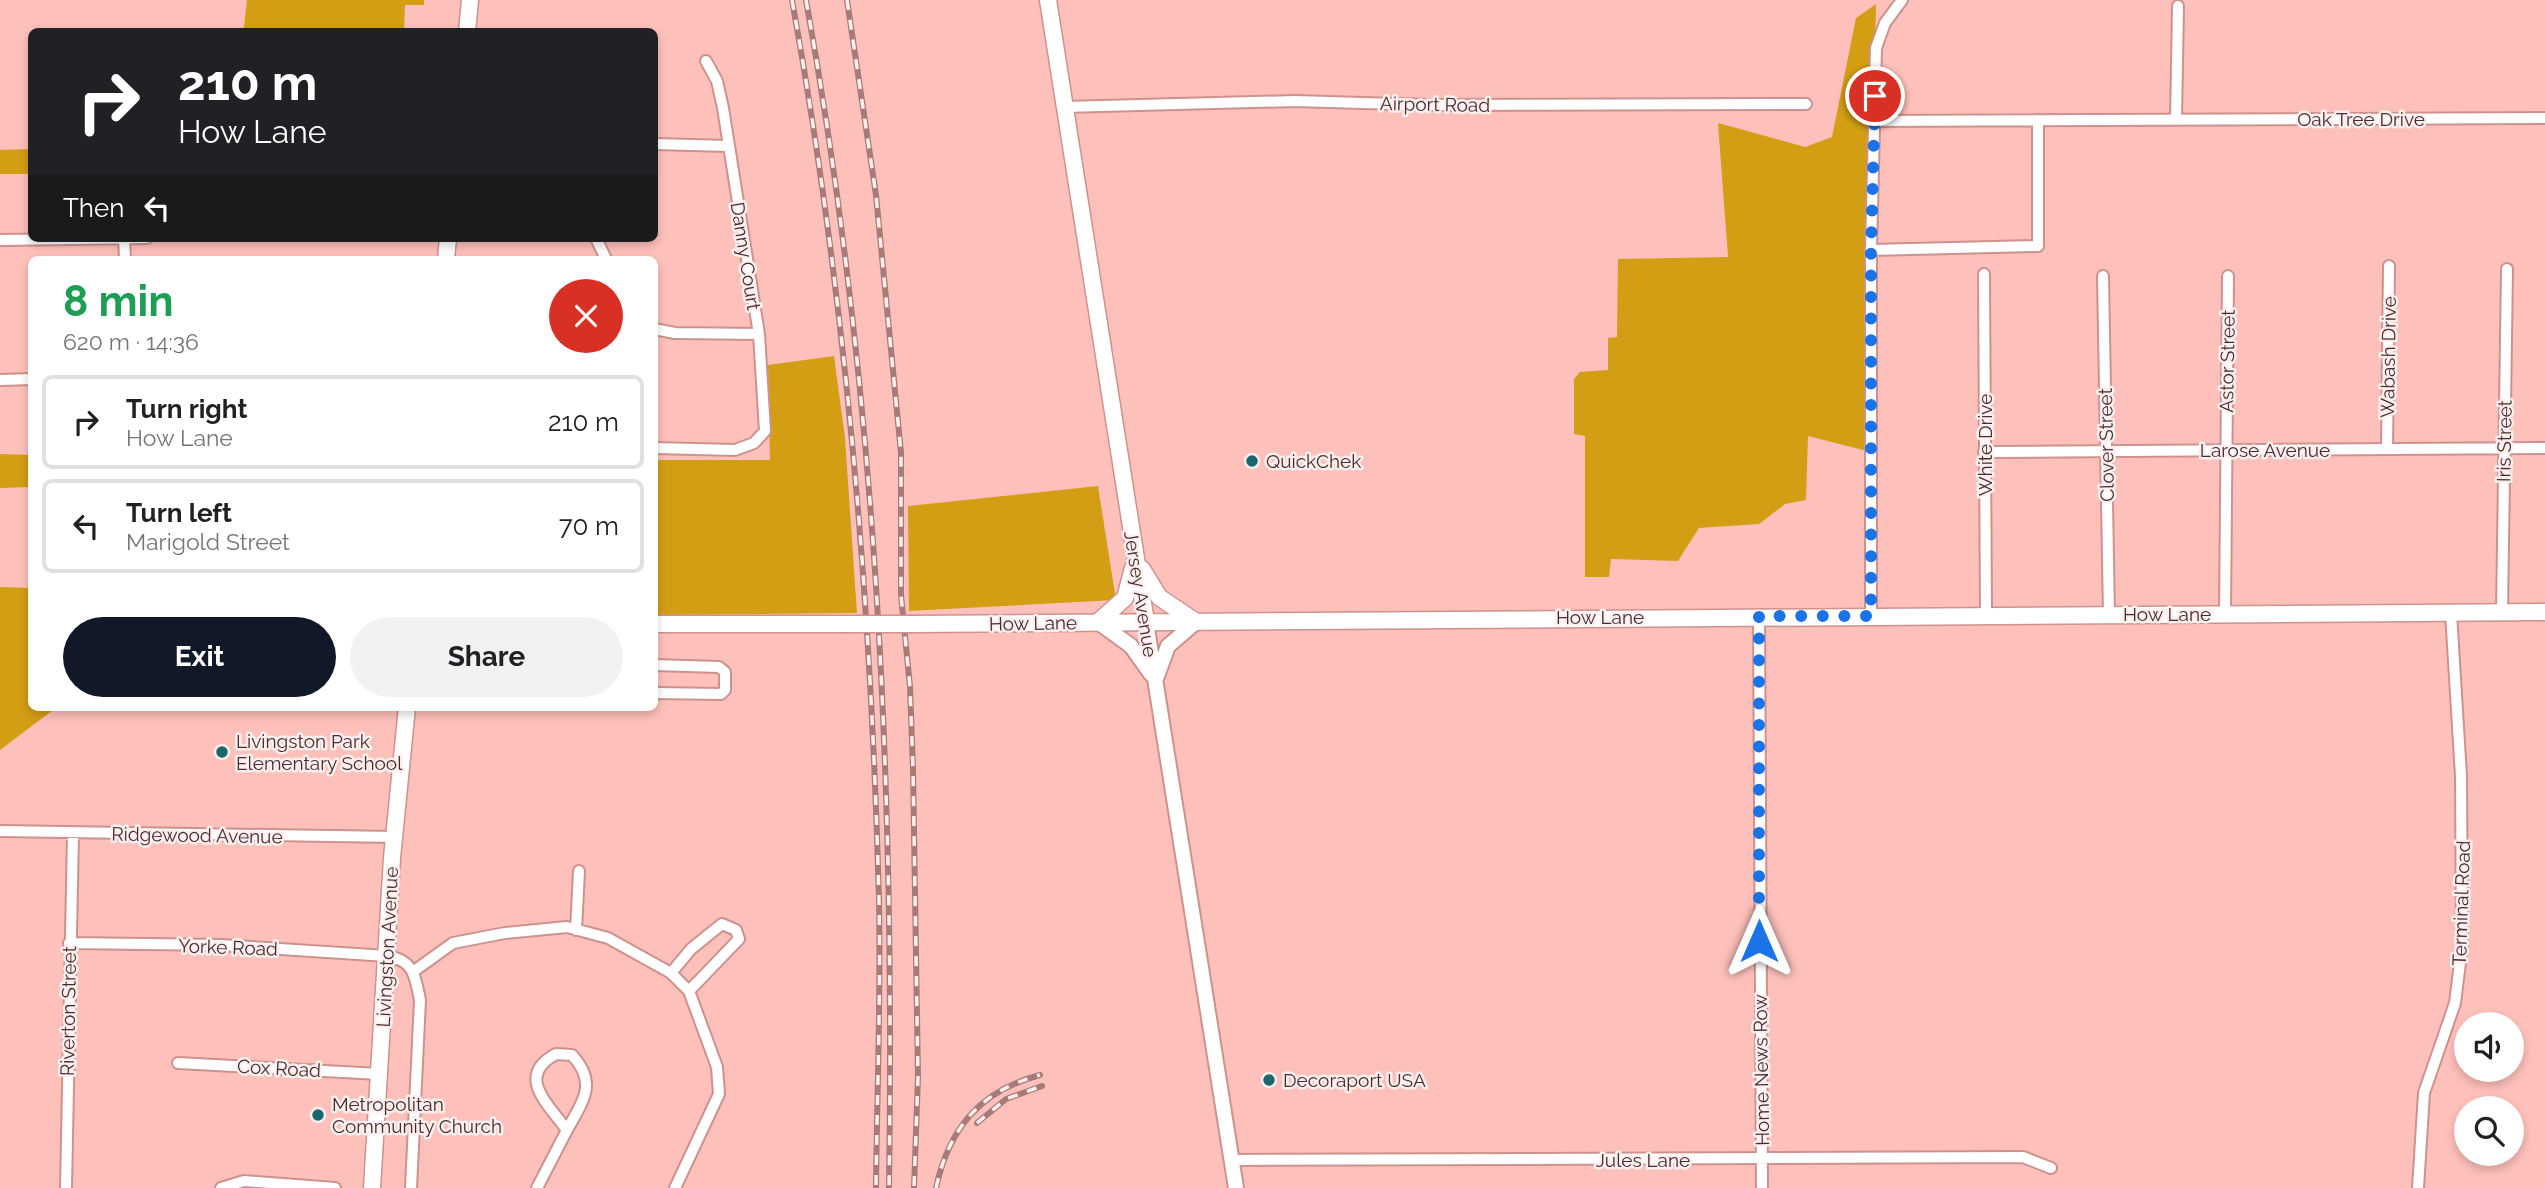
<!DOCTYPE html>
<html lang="en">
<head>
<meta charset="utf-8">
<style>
  :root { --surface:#fff; --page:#f2f2f2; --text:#202124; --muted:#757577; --line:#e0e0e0; --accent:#111827 }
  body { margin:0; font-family:Raleway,sans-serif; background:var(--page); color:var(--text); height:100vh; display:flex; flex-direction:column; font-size:26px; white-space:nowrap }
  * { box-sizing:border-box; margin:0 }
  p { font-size:23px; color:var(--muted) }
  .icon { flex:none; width:38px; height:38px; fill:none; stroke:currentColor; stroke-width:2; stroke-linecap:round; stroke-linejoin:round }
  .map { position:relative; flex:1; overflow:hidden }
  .side { position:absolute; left:28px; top:256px; width:630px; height:455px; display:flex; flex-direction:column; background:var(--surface); border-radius:10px; box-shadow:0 4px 10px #0003 }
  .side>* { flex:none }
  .banner { position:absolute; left:28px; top:28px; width:630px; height:214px; border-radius:10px; box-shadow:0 4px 10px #0003; background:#202124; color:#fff; overflow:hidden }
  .fabs { position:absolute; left:2454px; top:1012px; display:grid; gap:14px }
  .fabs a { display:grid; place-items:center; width:70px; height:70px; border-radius:50%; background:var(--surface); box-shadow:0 4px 10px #0003; font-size:35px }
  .pin { position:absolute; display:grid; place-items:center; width:60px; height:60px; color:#fff; margin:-30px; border:4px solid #fff; border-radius:50%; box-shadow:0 2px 7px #0007 }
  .me { position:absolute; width:77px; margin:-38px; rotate:0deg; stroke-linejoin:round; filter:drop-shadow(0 0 5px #0008) }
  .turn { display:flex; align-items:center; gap:24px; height:147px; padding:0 35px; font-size:32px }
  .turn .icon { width:91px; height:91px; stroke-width:2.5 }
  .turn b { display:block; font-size:49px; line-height:60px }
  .then { display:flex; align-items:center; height:66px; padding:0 35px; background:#0003; gap:14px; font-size:26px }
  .round { display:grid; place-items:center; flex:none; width:74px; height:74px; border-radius:37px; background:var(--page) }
  .headline { display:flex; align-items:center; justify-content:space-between; height:119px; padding:0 35px }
  h1 { font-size:42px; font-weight:700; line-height:52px; color:#1e9e55 }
  .cta { display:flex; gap:14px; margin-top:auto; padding:14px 35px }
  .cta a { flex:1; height:80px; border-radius:42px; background:var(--accent); color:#fff; font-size:28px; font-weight:700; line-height:80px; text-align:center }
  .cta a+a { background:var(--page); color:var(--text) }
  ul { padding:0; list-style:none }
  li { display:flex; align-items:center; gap:21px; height:94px; margin:0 14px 10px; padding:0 21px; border:4px solid var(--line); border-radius:10px }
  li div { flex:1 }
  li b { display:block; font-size:26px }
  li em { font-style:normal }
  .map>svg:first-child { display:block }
  .green { fill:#d39e14 }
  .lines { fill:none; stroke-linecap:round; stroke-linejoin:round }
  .minor-casing { stroke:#cd928e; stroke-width:14 }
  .tertiary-casing { stroke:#cd928e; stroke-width:18 }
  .secondary-casing { stroke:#cd928e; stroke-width:19 }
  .minor { stroke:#fff; stroke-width:10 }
  .tertiary { stroke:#fff; stroke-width:14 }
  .secondary { stroke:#fff; stroke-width:16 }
  .rail-casing { stroke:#a77b78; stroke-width:6 }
  .rail { stroke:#fcefee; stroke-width:3.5; stroke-dasharray:10; stroke-linecap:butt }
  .secondary-bridge-casing { stroke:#cd928e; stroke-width:19; stroke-linecap:butt }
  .secondary-bridge { stroke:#fff; stroke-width:16 }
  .route { stroke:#1a73e8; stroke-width:12; stroke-dasharray:0 21.6 }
  .poi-dot { fill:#1a676e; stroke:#fcefee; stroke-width:2.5 }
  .labels { text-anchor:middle; stroke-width:5; stroke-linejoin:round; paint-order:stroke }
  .street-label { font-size:19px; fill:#462d2c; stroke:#fcefee }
  .poi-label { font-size:19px; fill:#462d2c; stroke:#fcefee; text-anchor:start }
</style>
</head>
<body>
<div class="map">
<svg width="2545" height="1188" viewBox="0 0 2545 1188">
  <rect width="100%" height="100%" fill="#fec0bb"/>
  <path class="green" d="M247,0H424V5H405L404,31H239L244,27Z
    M1876,4L1867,451L1808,436L1806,500L1785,504L1759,524L1699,528L1678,561L1611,559L1609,577H1585V436L1574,434V379L1580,372L1608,370V338L1617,337L1618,259L1728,257L1718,123L1805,147L1832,137L1856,18Z
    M31,149V174H0V150Z
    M834,356L845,438L857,613L655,615L654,460H770L768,365Z
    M0,454L31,455V487L0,488Z
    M1098,486L1116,600L909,611L908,506Z
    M0,587L31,588L32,707H57L0,750Z"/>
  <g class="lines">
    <g class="minor-casing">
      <path id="minor" d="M1064,107L1295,101L1430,105L1806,104
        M2176,120L2178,6
        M1875,121L2545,118
        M654,144L729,146
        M124,238L125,259
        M596,238L606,259
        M0,240L147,238
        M1871,250L2038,246V120
        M1984,274L1986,615
        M2103,276L2109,615
        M654,329L675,333L759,334
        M0,380L32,379
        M654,448L735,450L754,443L765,431L759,334L723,108L717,81L706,61
        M2387,449L2389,266
        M1984,452L2545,448
        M2502,613L2507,269
        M2225,614L2228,276
        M1759,616L1762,1188
        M1871,616V250L1876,48L1885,23L1902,0
        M654,665L719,667L725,672V690L721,694L654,693
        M0,831L394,837
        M576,930L579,871
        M69,943L221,945L387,956C414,960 415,976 420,1000L411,1188
        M414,971L453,943L505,933L567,927L608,938L671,973L689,991L717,1067L719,1094L675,1188
        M671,973L691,949L722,924L736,930L739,939L689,991
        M556,1054L572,1055C598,1083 583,1101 567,1130C548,1104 515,1076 556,1054Z
        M178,1063L380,1074
        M1232,1160L2023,1157L2051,1168
        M66,1188L73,834
        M221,1188L244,1181L335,1188
        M537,1188L567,1130
        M2418,1188L2424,1093L2455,1003L2462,947L2461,776L2451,613"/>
    </g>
    <g class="tertiary-casing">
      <path id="tertiary" d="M1098,622L1131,646L1151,674
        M1146,622L1236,1188
        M1157,676L1168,646L1196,622"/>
    </g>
    <g class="secondary-casing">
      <path id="secondary" d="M1048,0L1146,622
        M467,32L470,0
        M446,259L448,238
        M1142,569L1159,597L1196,622
        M1098,622L1125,598L1133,568
        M654,624H846
        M912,624L2545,612
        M372,1188L392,858L407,707"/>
    </g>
    <use href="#minor" class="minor"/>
    <use href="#tertiary" class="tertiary"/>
    <use href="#secondary" class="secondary"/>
    <g class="rail-casing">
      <path id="rail" d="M792,0C846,297 871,599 879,900C881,996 877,1092 876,1188
        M806,0C877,392 895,790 889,1188
        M847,0L876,195L901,453V595L910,687L913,769L918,1077L914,1188
        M977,1123L1006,1099L1042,1086
        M936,1188C949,1128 980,1091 1040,1075"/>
    </g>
    <use href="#rail" class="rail"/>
    <g class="secondary-bridge-casing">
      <path id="secondary-bridge" d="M846,624H912"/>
    </g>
    <use href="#secondary-bridge" class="secondary-bridge"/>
  </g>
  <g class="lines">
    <path class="route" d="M1759,941V616H1871V250L1875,96"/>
  </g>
  <g class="poi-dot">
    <circle cx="1252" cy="461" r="7"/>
    <circle cx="222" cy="752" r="7"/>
    <circle cx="1269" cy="1080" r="7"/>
    <circle cx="318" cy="1115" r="7"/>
  </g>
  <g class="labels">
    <g class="street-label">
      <text transform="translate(1435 104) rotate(1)" y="7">Airport Road</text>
      <text x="2361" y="126">Oak Tree Drive</text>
      <text transform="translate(746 256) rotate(81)" y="7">Danny Court</text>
      <text transform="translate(2388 357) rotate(-89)" y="7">Wabash Drive</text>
      <text transform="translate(2227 361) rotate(-89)" y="7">Astor Street</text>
      <text transform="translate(2504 441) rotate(-89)" y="7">Iris Street</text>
      <text transform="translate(1985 445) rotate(-90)" y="7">White Drive</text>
      <text transform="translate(2106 445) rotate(-91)" y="7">Clover Street</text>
      <text x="2265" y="457">Larose Avenue</text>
      <text transform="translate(1141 594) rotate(81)" y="7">Jersey Avenue</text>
      <text x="2167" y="621">How Lane</text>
      <text x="1600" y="624">How Lane</text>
      <text transform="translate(1033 623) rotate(-1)" y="7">How Lane</text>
      <text transform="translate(197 835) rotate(1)" y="7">Ridgewood Avenue</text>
      <text transform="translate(2461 903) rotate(-88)" y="7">Terminal Road</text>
      <text transform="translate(228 947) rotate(2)" y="7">Yorke Road</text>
      <text transform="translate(387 947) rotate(-87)" y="7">Livingston Avenue</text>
      <text transform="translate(68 1011) rotate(-89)" y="7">Riverton Street</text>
      <text transform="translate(279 1068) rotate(3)" y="7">Cox Road</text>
      <text transform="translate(1761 1070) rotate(-91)" y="7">Home News Row</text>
      <text x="1643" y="1167">Jules Lane</text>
    </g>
    <g class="poi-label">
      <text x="1266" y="468">QuickChek</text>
      <text x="236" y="748">Livingston Park<tspan x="236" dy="22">Elementary School</tspan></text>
      <text x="1283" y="1087">Decoraport USA</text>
      <text x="332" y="1111">Metropolitan<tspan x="332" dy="22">Community Church</tspan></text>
    </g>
  </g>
</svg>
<div class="fabs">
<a><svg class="icon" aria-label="sound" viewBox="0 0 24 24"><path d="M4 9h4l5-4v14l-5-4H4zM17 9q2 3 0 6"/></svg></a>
<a><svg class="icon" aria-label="search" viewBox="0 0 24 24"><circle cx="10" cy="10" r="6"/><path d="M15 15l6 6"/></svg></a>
</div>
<div class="pin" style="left:1875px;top:96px;background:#d93025"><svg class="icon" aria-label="arrive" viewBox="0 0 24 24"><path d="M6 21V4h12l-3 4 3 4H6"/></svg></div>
<svg class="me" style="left:1759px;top:941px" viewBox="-20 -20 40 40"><path d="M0-17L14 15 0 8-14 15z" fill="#1a73e8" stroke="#fff" stroke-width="4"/></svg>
<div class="banner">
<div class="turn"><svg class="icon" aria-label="right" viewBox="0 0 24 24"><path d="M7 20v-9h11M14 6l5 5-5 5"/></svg><div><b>210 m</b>How Lane</div></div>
<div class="then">Then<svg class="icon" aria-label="left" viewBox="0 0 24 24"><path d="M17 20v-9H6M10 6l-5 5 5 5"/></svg></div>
</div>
<section class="side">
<div class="headline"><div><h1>8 min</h1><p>620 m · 14:36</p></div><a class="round" style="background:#d93025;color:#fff"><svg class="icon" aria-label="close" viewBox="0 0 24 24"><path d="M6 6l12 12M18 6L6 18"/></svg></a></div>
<ul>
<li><svg class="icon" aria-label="right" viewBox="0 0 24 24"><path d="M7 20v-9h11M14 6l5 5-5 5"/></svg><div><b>Turn right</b><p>How Lane</p></div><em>210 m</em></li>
<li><svg class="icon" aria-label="left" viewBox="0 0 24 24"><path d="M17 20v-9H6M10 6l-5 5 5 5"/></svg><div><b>Turn left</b><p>Marigold Street</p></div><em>70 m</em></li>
</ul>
<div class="cta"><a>Exit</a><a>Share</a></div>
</section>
</div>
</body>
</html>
